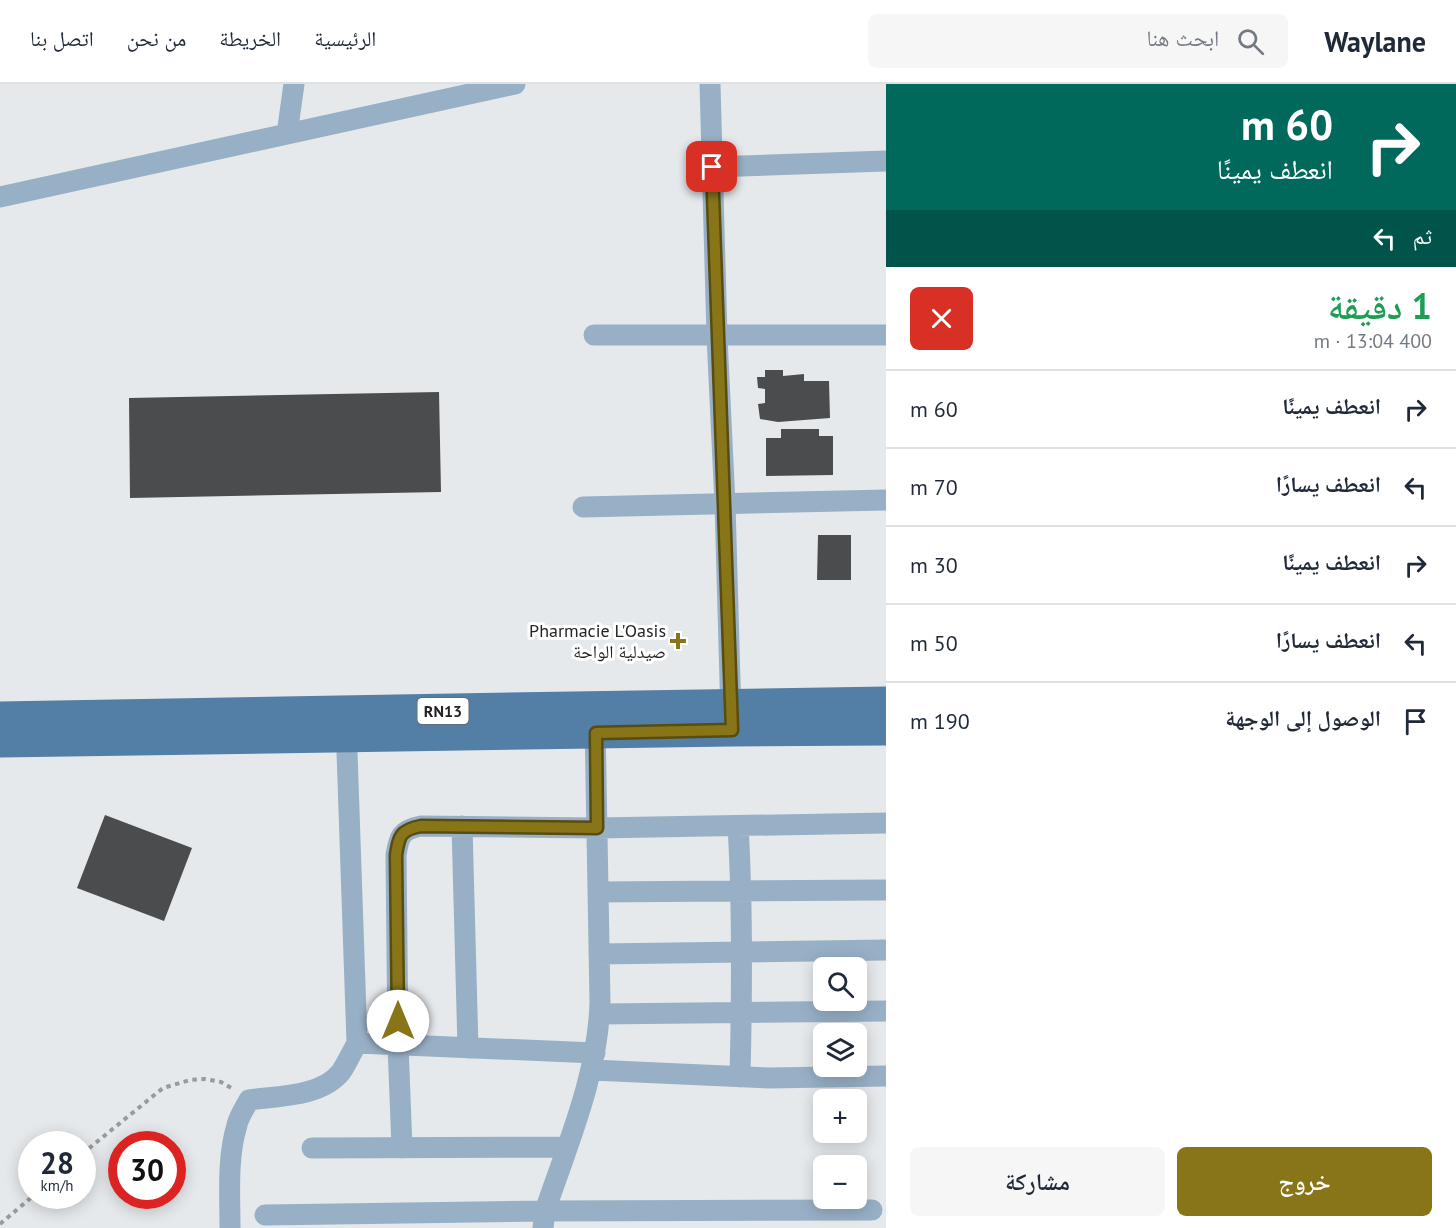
<!DOCTYPE html>
<html lang="ar">
<head>
<meta charset="utf-8">
<style>
  :root { --surface:#fff; --page:#f6f6f7; --text:#1f2937; --muted:#747a83; --line:#e0e1e3; --accent:#887518 }
  body { margin:0; font-family:"PT Sans","Noto Naskh Arabic",sans-serif; background:var(--page); color:var(--text); direction:rtl; height:100vh; display:flex; flex-direction:column; font-size:22px; white-space:nowrap }
  * { box-sizing:border-box; margin:0 }
  p { font-size:20px; color:var(--muted) }
  .icon { flex:none; width:33px; height:33px; fill:none; stroke:currentColor; stroke-width:2; stroke-linecap:round; stroke-linejoin:round }
  .map { position:relative; flex:1; overflow:hidden; direction:ltr }
  .panel { display:flex; flex-direction:column; background:var(--surface); width:570px }
  .panel>* { flex:none }
  .guide { background:#00695c; color:#fff; overflow:hidden }
  .fabs { position:absolute; left:813px; top:873px; display:grid; gap:12px }
  .fabs a { display:grid; place-items:center; width:54px; height:54px; border-radius:9px; background:var(--surface); box-shadow:0 3px 15px #0003; font-size:30px }
  .speed { position:absolute; left:18px; top:1047px; display:flex; gap:12px; font-size:30px; font-weight:700; text-align:center }
  .speed>* { display:grid; place-content:center; width:78px; height:78px; border-radius:50%; background:var(--surface); box-shadow:0 3px 15px #0003; line-height:1 }
  .speed small { font-size:15px; font-weight:400 }
  .speed .limit { border:9px solid #d22; background:#fff; color:#111 }
  .pin { position:absolute; display:grid; place-items:center; width:51px; height:51px; color:#fff; margin:-26px; border-radius:12px; box-shadow:0 3px 9px #0006 }
  .me { position:absolute; width:66px; margin:-33px; rotate:0deg; stroke-linejoin:round; filter:drop-shadow(0 0 4px #0008) }
  .turn { display:flex; align-items:center; gap:21px; height:126px; padding:0 24px; font-size:27px }
  .turn .icon { width:78px; height:78px; stroke-width:2.5 }
  .turn b { display:block; font-size:42px; line-height:51px }
  .then { display:flex; align-items:center; height:57px; padding:0 24px; background:#0003; gap:12px; font-size:22px }
  .round { display:grid; place-items:center; flex:none; width:63px; height:63px; border-radius:9px; background:var(--page) }
  .summary { display:flex; align-items:center; justify-content:space-between; height:102px; padding:0 24px }
  h1 { font-size:36px; font-weight:600; line-height:45px; color:#1e9e55 }
  .cta { display:flex; gap:12px; margin-top:auto; padding:12px 24px }
  .cta a { flex:1; height:69px; border-radius:9px; background:var(--accent); color:#fff; font-size:24px; font-weight:600; line-height:69px; text-align:center }
  .cta a+a { background:var(--page); color:var(--text) }
  ul { padding:0; list-style:none }
  li { display:flex; align-items:center; gap:18px; height:78px; padding:0 24px; border-top:2px solid var(--line) }
  li div { flex:1 }
  li b { display:block; font-size:22px }
  li em { font-style:normal }
  header { display:flex; align-items:center; gap:36px; box-sizing:border-box; height:84px; padding:0 30px; background:var(--surface); border-bottom:2px solid var(--line) }
  header strong { font-size:28px }
  nav { display:flex; gap:33px; margin-inline-start:auto; font-size:21px }
  .search { width:420px; height:54px; background:var(--page); display:flex; align-items:center; gap:15px; box-sizing:border-box; padding:0 21px; border-radius:9px; color:var(--muted); font-size:22px }
  main { display:flex; flex:1; min-height:0 }
  .map>svg:first-child { display:block }
  .building { fill:#4a4c4e }
  .lines { fill:none; stroke-linecap:round; stroke-linejoin:round }
  .path { stroke:#989a9c; stroke-width:4; stroke-dasharray:4.5 4.5; stroke-linecap:butt }
  .street { stroke:#98b0c6; stroke-width:21 }
  .primary { stroke:#537ea6; stroke-width:33 }
  .route-casing { stroke:#584c10; stroke-width:15 }
  .route { stroke:#887518; stroke-width:10 }
  .poi-dot { fill:#887518; stroke:#fff; stroke-width:2 }
  .labels { text-anchor:middle; stroke-width:6; stroke-linejoin:round; paint-order:stroke }
  .shield { fill:#fff; stroke:#646566; stroke-width:1.5 }
  .shield-label { font-size:16px; font-weight:bold; fill:#222324 }
  .poi-label { font-size:18px; fill:#222324; stroke:#fff; text-anchor:end }
</style>
</head>
<body>
<header>
<strong>Waylane</strong>
<div class="search"><svg class="icon" aria-label="search" viewBox="0 0 24 24"><circle cx="10" cy="10" r="6"/><path d="M15 15l6 6"/></svg>ابحث هنا</div>
<nav><a>الرئيسية</a><a>الخريطة</a><a>من نحن</a><a>اتصل بنا</a></nav>
</header>
<main>
<section class="panel">
<div class="guide">
<div class="turn"><svg class="icon" aria-label="right" viewBox="0 0 24 24"><path d="M7 20v-9h11M14 6l5 5-5 5"/></svg><div><b>60 m</b>انعطف يمينًا</div></div>
<div class="then">ثم<svg class="icon" aria-label="left" viewBox="0 0 24 24"><path d="M17 20v-9H6M10 6l-5 5 5 5"/></svg></div>
</div>
<div class="summary"><div><h1>1 دقيقة</h1><p>400 m · 13:04</p></div><a class="round" style="background:#d93025;color:#fff"><svg class="icon" aria-label="close" viewBox="0 0 24 24"><path d="M6 6l12 12M18 6L6 18"/></svg></a></div>
<ul>
<li><svg class="icon" aria-label="right" viewBox="0 0 24 24"><path d="M7 20v-9h11M14 6l5 5-5 5"/></svg><div><b>انعطف يمينًا</b></div><em>60 m</em></li>
<li><svg class="icon" aria-label="left" viewBox="0 0 24 24"><path d="M17 20v-9H6M10 6l-5 5 5 5"/></svg><div><b>انعطف يسارًا</b></div><em>70 m</em></li>
<li><svg class="icon" aria-label="right" viewBox="0 0 24 24"><path d="M7 20v-9h11M14 6l5 5-5 5"/></svg><div><b>انعطف يمينًا</b></div><em>30 m</em></li>
<li><svg class="icon" aria-label="left" viewBox="0 0 24 24"><path d="M17 20v-9H6M10 6l-5 5 5 5"/></svg><div><b>انعطف يسارًا</b></div><em>50 m</em></li>
<li><svg class="icon" aria-label="arrive" viewBox="0 0 24 24"><path d="M6 21V4h12l-3 4 3 4H6"/></svg><div><b>الوصول إلى الوجهة</b></div><em>190 m</em></li>
</ul>
<div class="cta"><a>خروج</a><a>مشاركة</a></div>
</section>
<div class="map">
<svg width="886" height="1144" viewBox="0 0 886 1144">
  <rect width="100%" height="100%" fill="#e6e9ec"/>
  <path class="building" d="M765,286H783V292L804,290V297H829L830,334L778,338L760,335L758,320L765,319V305L758,304L757,293H765Z
    M439,308L441,408L130,414L129,314Z
    M781,345H819V352H833V391L766,392V354H781Z
    M818,451H851V496H817Z
    M105,731L192,764L164,837L77,804Z"/>
  <g class="lines">
    <path class="path" d="M82,1070L163,1004L190,996L205,995L221,998L233,1005
      M0,1140L33,1112"/>
    <path class="street" d="M710,0L717,252L725,420L731,632
      M287,50L294,0
      M712,83L886,77
      M0,113L515,0
      M594,251H886
      M583,423L886,416
      M462,742L468,964
      M738,742C743,825 742,909 740,993
      M598,808L886,806
      M599,870L886,866
      M600,930L886,927
      M357,959L595,969
      M592,986L770,994L886,992
      M312,1064L566,1063
      M402,1064L398,961L396,771C399,752 401,746 421,742L597,744L886,739
      M265,1131L545,1127L872,1126
      M230,1144C230,1110 227,1074 237,1041C239,1032 245,1024 249,1016C277,1012 321,1013 341,988C347,979 352,968 357,959L346,639
      M543,1144L545,1127C568,1059 598,991 600,918L595,638"/>
    <path class="primary" d="M0,634C295,630 591,622 886,619
      M0,657L732,646L886,645"/>
  </g>
  <g class="lines">
    <g class="route-casing">
      <path id="route" d="M398,937L396,771C399,752 400,746 421,742L597,744L596,649L732,646L712,83"/>
    </g>
    <use href="#route" class="route"/>
  </g>
  <path class="poi-dot" d="M675 548h6v6h6v6h-6v6h-6v-6h-6v-6h6z"/>
  <g class="labels">
    <rect class="shield" x="417.5" y="614" width="51" height="26" rx="4.5"/>
    <g class="shield-label">
      <text x="443" y="633">RN13</text>
    </g>
    <g class="poi-label">
      <text x="666" y="553">Pharmacie L'Oasis<tspan x="666" dy="21">صيدلية الواحة</tspan></text>
    </g>
  </g>
</svg>
<div class="fabs">
<a><svg class="icon" aria-label="search" viewBox="0 0 24 24"><circle cx="10" cy="10" r="6"/><path d="M15 15l6 6"/></svg></a>
<a><svg class="icon" aria-label="layers" viewBox="0 0 24 24"><path d="M12 4l9 5-9 5-9-5zM3 14l9 5 9-5"/></svg></a>
<a>+</a>
<a>−</a>
</div>
<div class="speed"><div>28<small>km/h</small></div><div class="limit">30</div></div>
<div class="pin" style="left:712px;top:83px;background:#d93025"><svg class="icon" aria-label="arrive" viewBox="0 0 24 24"><path d="M6 21V4h12l-3 4 3 4H6"/></svg></div>
<svg class="me" style="left:398px;top:937px" viewBox="-20 -20 40 40"><circle r="19" fill="#fff"/><path d="M0-13L10 11 0 6-10 11z" fill="#887518"/></svg>
</div>
</main>
</body>
</html>
